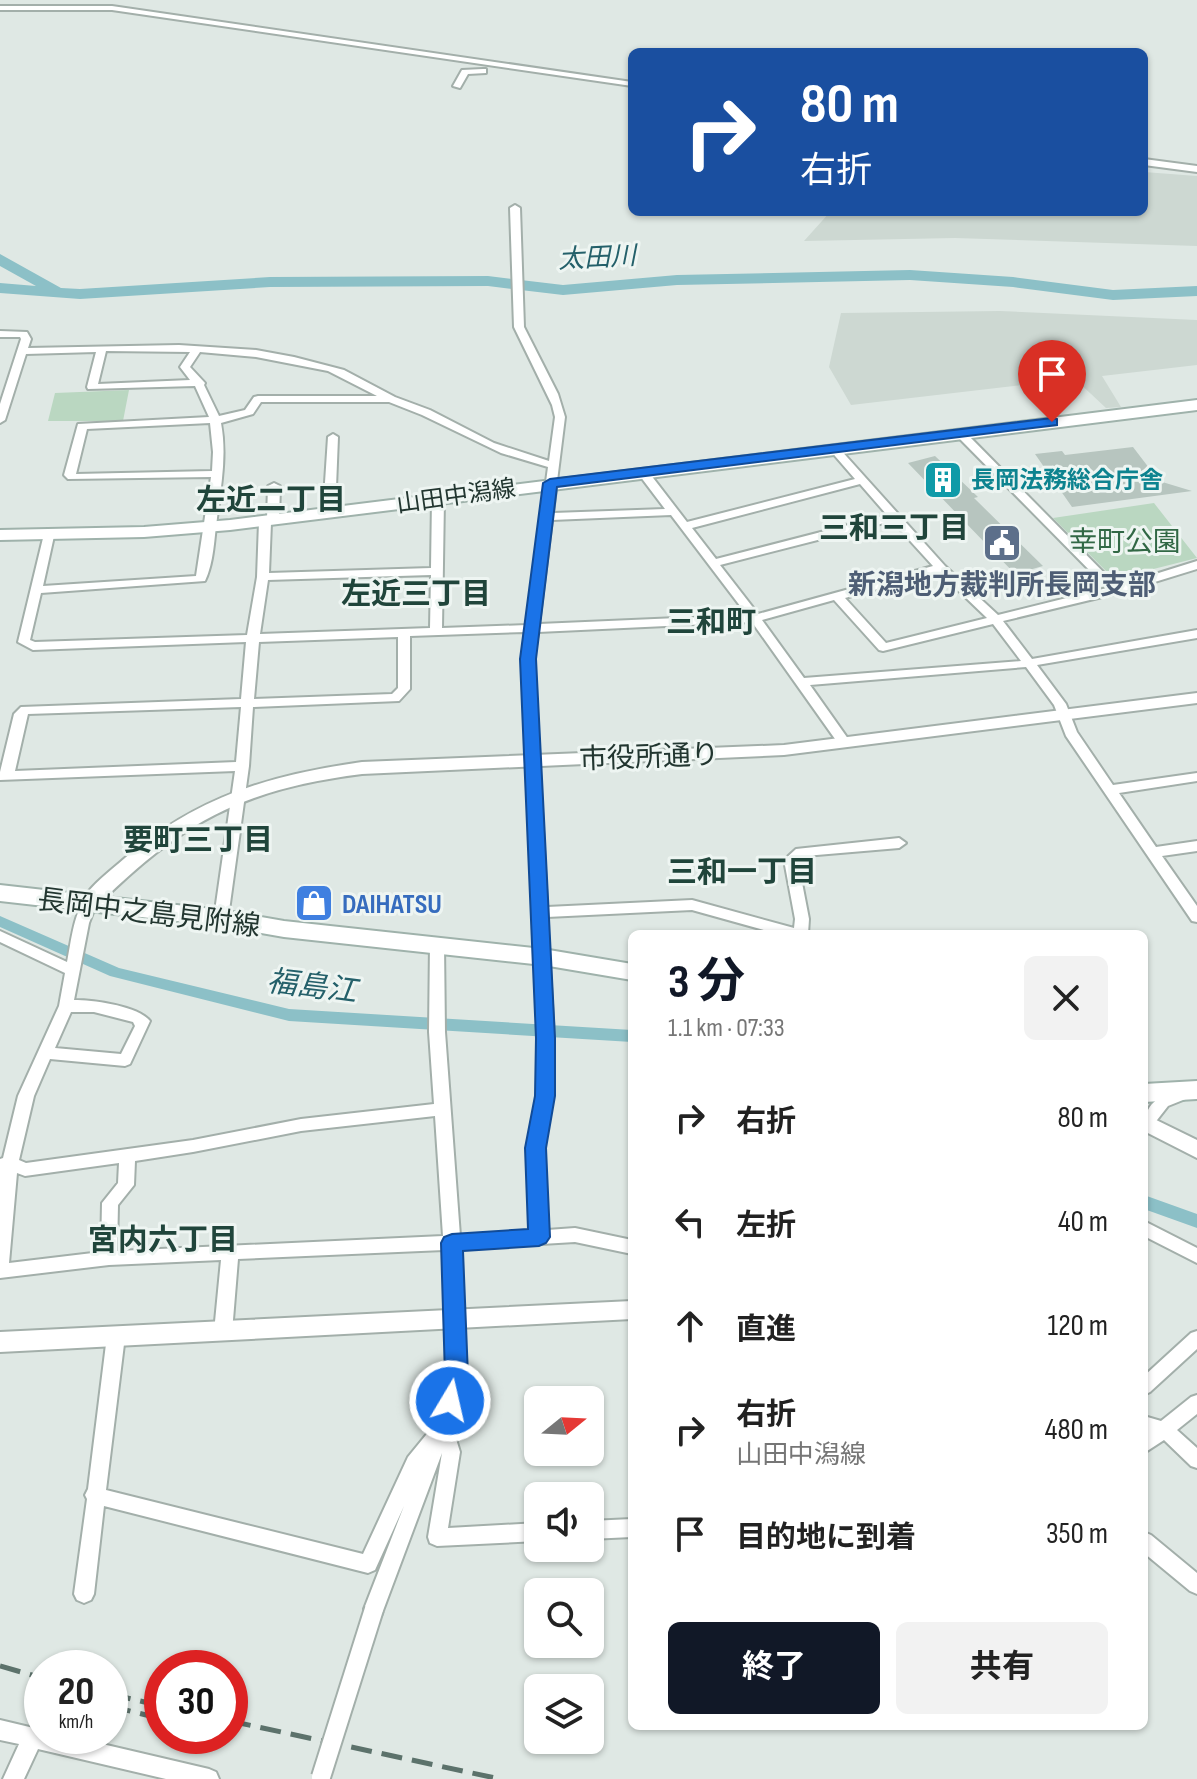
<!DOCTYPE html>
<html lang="ja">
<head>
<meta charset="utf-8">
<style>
  :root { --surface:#fff; --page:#f2f2f2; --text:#222; --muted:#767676; --accent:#111827 }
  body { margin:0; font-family:"Sofia Sans Condensed","Noto Sans JP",sans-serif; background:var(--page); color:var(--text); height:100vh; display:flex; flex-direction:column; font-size:30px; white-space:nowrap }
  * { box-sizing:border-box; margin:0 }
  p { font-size:26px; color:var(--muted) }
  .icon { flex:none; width:44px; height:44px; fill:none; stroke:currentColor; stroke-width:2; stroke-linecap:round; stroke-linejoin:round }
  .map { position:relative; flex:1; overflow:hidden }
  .drawer { position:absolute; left:628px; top:930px; width:520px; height:800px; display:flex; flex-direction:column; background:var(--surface); border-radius:12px; box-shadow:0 2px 6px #0004 }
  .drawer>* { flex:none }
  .guide { position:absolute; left:628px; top:48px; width:520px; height:168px; border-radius:12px; box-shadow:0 2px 6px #0004; background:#1a4fa0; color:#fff; overflow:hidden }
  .needle { width:52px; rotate:72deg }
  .fabs { position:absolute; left:524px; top:1386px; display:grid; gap:16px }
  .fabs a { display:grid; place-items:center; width:80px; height:80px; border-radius:12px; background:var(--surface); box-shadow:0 2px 6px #0004; font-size:40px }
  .speed { position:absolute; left:24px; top:1650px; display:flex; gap:16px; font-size:40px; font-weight:700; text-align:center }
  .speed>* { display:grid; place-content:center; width:104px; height:104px; border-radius:50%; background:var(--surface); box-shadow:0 2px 6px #0004; line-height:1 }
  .speed small { font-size:20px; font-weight:400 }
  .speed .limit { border:12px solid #d22; background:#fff; color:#111 }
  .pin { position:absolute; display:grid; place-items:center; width:68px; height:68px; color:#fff; margin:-82px -34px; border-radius:50% 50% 50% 0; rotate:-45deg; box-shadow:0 0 8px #0007 }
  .pin .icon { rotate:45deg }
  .me { position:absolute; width:88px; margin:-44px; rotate:9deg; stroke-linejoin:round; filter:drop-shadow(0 0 6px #0008) }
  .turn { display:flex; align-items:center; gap:28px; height:168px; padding:0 40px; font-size:36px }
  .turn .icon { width:104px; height:104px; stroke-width:2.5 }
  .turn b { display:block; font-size:56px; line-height:68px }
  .round { display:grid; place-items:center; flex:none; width:84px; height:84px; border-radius:12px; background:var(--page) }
  .headline { display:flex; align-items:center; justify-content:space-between; height:136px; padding:0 40px }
  h1 { font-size:48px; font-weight:700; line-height:60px; color:var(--accent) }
  .primary-button { display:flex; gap:16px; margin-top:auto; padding:16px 40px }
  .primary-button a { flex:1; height:92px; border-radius:12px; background:var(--accent); color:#fff; font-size:32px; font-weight:700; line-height:92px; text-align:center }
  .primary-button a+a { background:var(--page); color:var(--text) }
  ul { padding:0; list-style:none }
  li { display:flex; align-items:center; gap:24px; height:104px; padding:0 40px }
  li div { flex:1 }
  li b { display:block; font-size:30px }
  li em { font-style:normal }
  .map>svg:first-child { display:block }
  .built { fill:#cdd8d2 }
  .green { fill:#bad7c1 }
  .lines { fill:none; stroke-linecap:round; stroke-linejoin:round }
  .canal { fill:#8cc0c7; fill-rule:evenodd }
  .river { fill:#8cc0c7; fill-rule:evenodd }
  .building { fill:#b7c5bf }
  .minor-casing { stroke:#a3afaa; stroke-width:4 }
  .tertiary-casing { stroke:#a3afaa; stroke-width:4 }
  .secondary-casing { stroke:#9fb2ab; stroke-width:4 }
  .minor { fill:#fff; fill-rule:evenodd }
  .tertiary { fill:#fff; fill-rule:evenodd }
  .secondary { fill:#fff; fill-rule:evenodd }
  .rail { stroke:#5c726b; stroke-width:5; stroke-dasharray:21 10; stroke-linecap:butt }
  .minor-bridge-casing { stroke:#a3afaa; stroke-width:22; stroke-linecap:butt }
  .minor-bridge { stroke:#fff; stroke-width:18 }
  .route { fill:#1a73e8; stroke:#114b97; stroke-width:2 }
  .labels { text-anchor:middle; stroke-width:6; stroke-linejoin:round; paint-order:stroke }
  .far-culture-label { font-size:24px; font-weight:bold; fill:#0d838f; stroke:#eef5f2; text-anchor:start }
  .far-street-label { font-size:24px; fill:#223630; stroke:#eef5f2 }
  .far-water-label { font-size:26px; font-style:italic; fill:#24606a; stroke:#eef5f2 }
  .park-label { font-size:28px; fill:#316845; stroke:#eef5f2 }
  .service-label { font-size:28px; font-weight:bold; fill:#4e5e75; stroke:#eef5f2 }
  .street-label { font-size:28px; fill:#223630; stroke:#eef5f2 }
  .shop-label { font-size:28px; font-weight:bold; fill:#366cbe; stroke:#eef5f2; text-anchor:start }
  .neighbourhood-label { font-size:30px; font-weight:bold; fill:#20453b; stroke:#eef5f2 }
  .water-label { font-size:30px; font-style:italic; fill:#24606a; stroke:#eef5f2 }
</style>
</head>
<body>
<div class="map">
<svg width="1197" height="1779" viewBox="0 0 1197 1779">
  <rect width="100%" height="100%" fill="#dfe8e4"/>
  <path class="built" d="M1144,172L1197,176V246L955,238L804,241L830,212H1144Z
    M1000,311L1197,320V365L1102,376L1121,407L1106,408L1075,379L851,405L829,367L841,313Z"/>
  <path class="green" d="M129,390L123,421H48L55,393Z
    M1154,503L1197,558L1114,579L1053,518Z"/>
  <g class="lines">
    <path class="canal" d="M0,916L119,968L289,1009L632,1030V1042L289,1021L110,976L0,927Z
      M1144,1195L1197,1214V1228L1144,1209Z"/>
    <path class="river" d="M0,254L61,288L80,289L270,277L488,276L563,285L677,275L910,270L1013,277L1113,290L1197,286V296L1113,300L1013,287L910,280L677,285L563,295L488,286L270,287L80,299L0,293V283L36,286L0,266Z"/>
  </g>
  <path class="building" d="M1133,447L1159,481L1192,491L1072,507L1035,454L1062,451L1065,455Z
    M935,456L978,497L974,498L1043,566L1015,574L908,463Z"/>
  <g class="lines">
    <g class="minor-casing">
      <path id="minor" d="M0,6H112L632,82V86L112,10H0Z
        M483,69H486V73L468,74L460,88L453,86L462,70Z
        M1144,159L1197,166V172L1144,165Z
        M515,205L520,208L524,327L558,394L565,417L553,513L665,509L637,472L643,469L647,470L687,522L855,479L829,449L834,446L838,447L945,566L998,615L1107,588L957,436V432H965L1117,586L1197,561V569L1119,593L1003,621L1032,659L1197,630V638L1037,665L1066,704L1077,732L1113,785L1197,773V781L1119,793L1156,847L1197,841V851L1162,856L1197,906V922L1192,921L1066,736L1054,705L1026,667L810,685L851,743L845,747L840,746L752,622L538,632L534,659L547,907L692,900L794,928L795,919L784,860L796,849L899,838L906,843L899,848L805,856L798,862L809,919L808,934H778L692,910L547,917L554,1038L553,1096L543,1148L547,1230L575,1228L632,1240V1254L575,1242L460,1249L465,1376L452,1426L460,1452L448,1528L538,1523V1541L437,1546L430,1543L428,1537L442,1453L381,1616L374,1618L367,1616L364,1609L404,1506L375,1570L368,1573L104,1506L94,1594L91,1600L84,1603L77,1600L74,1594L87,1499L85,1495L88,1489L107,1336L110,1331L116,1329L122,1331L125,1336L106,1490L363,1554L408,1457L435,1424L447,1376L444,1250L238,1259L232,1332L229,1337L223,1339L217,1337L214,1332L221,1260L109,1265L0,1278V1159L3,1158L18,1096L59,1006L65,973L0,942V931L67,962C71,944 74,905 90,897L95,898L97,902L89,923L74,1000C94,1000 138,1006 150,1021L130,1064L125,1066L50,1059L34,1096L19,1160L26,1163L193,1140L301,1119L434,1104L429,1032L430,944L432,940H442L444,944L445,1032L460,1236L531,1231L527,1148L537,1096L538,1038L522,659L525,632L410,636V689L399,701L253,707L249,766L228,918L226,922H216L214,918L235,771L0,780V772L14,714L21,707L241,699L246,642L33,650L18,642L44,534H52L54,536L43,586L196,576L211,477L68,479L64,475L78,424L209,417L195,386L88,389L87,387L96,352L26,354L5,420L0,423V404L21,339L20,337H0V331L27,332L31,339L28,348L179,345L256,350L294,357L344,370L395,397L430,410L494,443L549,461L555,417L552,405L514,327L510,208ZM106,351L190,352L180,367L190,380L98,384ZM200,352L256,357L328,371L377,396H258L254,397L245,410L219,416L204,385L205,383L190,367ZM261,402H389L422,415L501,453L548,467L527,625L442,628L444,499L438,496L432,499L431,568L269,573L271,523L279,520L280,486L274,483L268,486L267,519L259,522L257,577L247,635L35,642L30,640L41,593L205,581C214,562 214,539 217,518C221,486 227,455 221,423L253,414ZM210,423L213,452L212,471L76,474L87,429ZM860,484L887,515L716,559L692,528ZM671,515L747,615L539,624L552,520ZM892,521L933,566L758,614L720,565ZM939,572L987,618L886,643L845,598ZM431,575L430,628L260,634L268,580ZM834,600L879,650L883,651L993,624L1021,661L804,678L762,620ZM398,637V688L392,694L254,699L259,642ZM241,707L236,762L15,771L28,714ZM71,1012H94L133,1022L135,1026L121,1054L55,1048ZM435,1116L443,1236L117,1251L118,1205L134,1185L135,1161L193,1152L301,1131ZM119,1163L118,1183L102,1203L101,1252L9,1263L17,1173L25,1176Z
        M333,434L338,437L335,513L329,516L323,513L328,437Z
        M1183,1088L1188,1090L1191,1094L1188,1098L1168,1106L1150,1129L1144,1131C1144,1102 1158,1097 1183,1088Z
        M1144,1221L1197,1248V1263L1144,1236Z
        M1197,1331V1349L1150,1392L1144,1395V1376L1191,1333Z
        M1197,1395V1414L1177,1430L1197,1448V1468L1191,1466L1164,1440L1144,1453V1434L1146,1433L1144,1432V1416L1161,1421L1191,1397Z
        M632,1519V1537L590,1539V1521Z
        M1144,1532L1151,1535L1197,1573V1594L1190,1591L1144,1553Z
        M0,1720L42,1730V1736H68L209,1769L216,1772L219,1779H166L38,1749L24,1779H3L19,1744L0,1740Z"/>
    </g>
    <g class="tertiary-casing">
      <path id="tertiary" d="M1197,693V703L784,755L362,774C243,789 181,822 96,907H84L81,902C91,885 110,871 125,858C197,797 269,775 362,762L784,745Z
        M1144,1114L1197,1140V1158L1144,1131Z
        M632,1301V1319L0,1352V1332Z"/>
    </g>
    <g class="secondary-casing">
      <path id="secondary" d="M1197,400V410L230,530L144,537L0,540V530L144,527L230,520Z
        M0,885L221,910L284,921L543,949L632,964V980L543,965L284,937L221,926L0,901Z
        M1197,1081V1099L1144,1102V1084Z"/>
    </g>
    <use href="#minor" class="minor"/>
    <use href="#tertiary" class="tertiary"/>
    <use href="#secondary" class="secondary"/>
    <path class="rail" d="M0,1666L42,1678
      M110,1694L162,1706
      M110,1706L162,1719
      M230,1721L500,1779"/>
    <g class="minor-bridge-casing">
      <path id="minor-bridge" d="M321,1777L374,1609"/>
    </g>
    <use href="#minor-bridge" class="minor-bridge"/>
  </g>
  <path class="route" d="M1052,418L1057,419V425L557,487L536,659L555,1038V1096L546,1148L550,1237L546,1243L539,1246L463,1251L468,1376L458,1408L450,1411L441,1408L438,1401L445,1376L441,1243L444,1237L452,1234L528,1229L525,1148L535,1096L536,1038L520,659L543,483L550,479Z"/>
  <defs>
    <g id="building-square" transform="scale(2)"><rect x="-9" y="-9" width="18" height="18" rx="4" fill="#0f9aa8" stroke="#eef5f2"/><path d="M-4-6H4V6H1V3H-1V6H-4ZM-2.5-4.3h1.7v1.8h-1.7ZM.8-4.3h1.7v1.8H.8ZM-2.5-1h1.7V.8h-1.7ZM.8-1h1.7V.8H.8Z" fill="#fff"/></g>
    <g id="civic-square" transform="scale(2)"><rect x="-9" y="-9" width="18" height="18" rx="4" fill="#5c6f8a" stroke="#eef5f2"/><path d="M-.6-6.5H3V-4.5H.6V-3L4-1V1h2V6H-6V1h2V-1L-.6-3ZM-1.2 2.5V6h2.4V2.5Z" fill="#fff"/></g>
    <g id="shop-square" transform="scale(2)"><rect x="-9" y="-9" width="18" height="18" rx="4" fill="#3f7fe0" stroke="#eef5f2"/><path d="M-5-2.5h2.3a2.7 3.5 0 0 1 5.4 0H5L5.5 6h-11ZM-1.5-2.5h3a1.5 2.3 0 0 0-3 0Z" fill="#fff"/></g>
  </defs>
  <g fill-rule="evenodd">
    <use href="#building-square" x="943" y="480"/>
    <use href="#civic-square" x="1002" y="543"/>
    <use href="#shop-square" x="314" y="903"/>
  </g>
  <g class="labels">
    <g class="far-culture-label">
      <text x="971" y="488">長岡法務総合庁舎</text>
    </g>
    <g class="far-street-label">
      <text transform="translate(456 496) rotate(-8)" y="8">山田中潟線</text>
    </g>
    <g class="far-water-label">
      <text transform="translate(597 257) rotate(-3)" y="9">太田川</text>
    </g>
    <g class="park-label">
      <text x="1125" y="551">幸町公園</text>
    </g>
    <g class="service-label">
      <text x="1002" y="594">新潟地方裁判所長岡支部</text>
    </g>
    <g class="street-label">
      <text transform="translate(649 756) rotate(-2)" y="10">市役所通り</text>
      <text transform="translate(149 912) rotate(7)" y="10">長岡中之島見附線</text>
    </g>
    <g class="shop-label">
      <text x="342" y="913">DAIHATSU</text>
    </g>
    <g class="neighbourhood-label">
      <text x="271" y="510">左近二丁目</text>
      <text x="894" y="538">三和三丁目</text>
      <text x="416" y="604">左近三丁目</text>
      <text x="711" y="632">三和町</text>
      <text x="198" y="850">要町三丁目</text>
      <text x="742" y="882">三和一丁目</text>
      <text x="163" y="1250">宮内六丁目</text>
    </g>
    <g class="water-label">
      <text transform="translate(312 986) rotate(7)" y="10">福島江</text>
    </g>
  </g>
</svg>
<div class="fabs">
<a><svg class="needle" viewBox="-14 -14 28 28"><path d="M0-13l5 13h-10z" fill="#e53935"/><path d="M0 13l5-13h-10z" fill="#767676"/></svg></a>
<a><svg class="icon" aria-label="sound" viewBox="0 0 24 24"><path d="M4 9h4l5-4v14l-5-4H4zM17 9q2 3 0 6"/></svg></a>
<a><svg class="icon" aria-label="search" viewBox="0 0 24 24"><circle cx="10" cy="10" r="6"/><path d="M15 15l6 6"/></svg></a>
<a><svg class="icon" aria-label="layers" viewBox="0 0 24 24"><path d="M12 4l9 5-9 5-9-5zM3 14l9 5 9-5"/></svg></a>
</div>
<div class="speed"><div>20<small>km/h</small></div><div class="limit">30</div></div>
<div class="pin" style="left:1052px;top:422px;background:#d93025"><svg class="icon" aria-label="arrive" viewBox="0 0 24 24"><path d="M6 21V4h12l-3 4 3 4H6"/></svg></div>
<svg class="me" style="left:450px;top:1401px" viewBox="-20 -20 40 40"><circle r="17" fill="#1a73e8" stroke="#fff" stroke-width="3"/><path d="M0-11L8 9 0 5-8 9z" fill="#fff"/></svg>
<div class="guide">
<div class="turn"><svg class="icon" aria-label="right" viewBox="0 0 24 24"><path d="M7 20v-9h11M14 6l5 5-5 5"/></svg><div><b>80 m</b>右折</div></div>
</div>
<section class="drawer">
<div class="headline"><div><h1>3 分</h1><p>1.1 km · 07:33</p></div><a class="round"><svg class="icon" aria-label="close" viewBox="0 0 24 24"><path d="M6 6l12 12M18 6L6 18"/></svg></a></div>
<ul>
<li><svg class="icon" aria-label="right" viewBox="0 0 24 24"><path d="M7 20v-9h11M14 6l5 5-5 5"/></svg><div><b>右折</b></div><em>80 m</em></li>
<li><svg class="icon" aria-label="left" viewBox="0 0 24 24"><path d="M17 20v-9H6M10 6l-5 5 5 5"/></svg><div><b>左折</b></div><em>40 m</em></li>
<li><svg class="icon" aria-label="ahead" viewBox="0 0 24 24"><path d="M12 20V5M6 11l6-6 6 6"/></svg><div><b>直進</b></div><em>120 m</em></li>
<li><svg class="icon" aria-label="right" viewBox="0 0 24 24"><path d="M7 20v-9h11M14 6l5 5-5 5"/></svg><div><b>右折</b><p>山田中潟線</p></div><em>480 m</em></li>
<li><svg class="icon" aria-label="arrive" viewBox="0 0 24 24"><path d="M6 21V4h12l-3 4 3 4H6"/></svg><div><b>目的地に到着</b></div><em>350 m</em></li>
</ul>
<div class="primary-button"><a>終了</a><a>共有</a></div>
</section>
</div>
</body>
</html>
